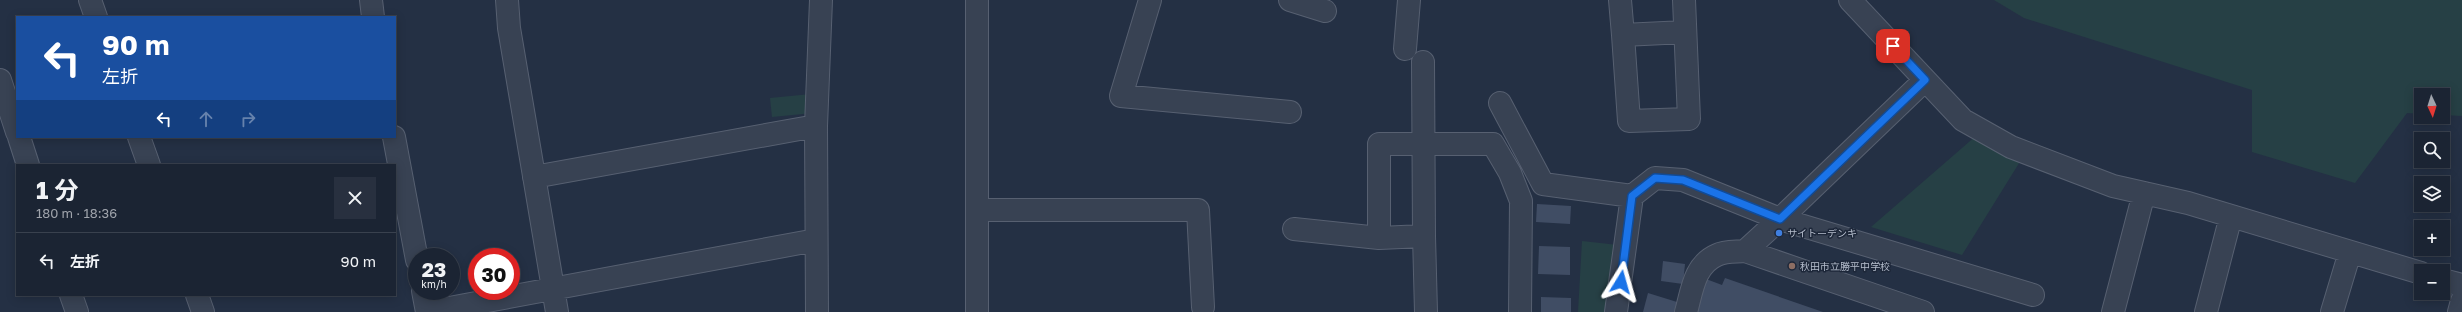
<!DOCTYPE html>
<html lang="ja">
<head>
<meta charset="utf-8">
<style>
  :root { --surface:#1b2433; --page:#28303f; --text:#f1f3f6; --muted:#a0a4ac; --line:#39414e }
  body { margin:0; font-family:"Golos Text","Noto Sans JP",sans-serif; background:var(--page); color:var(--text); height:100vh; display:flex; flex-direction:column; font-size:15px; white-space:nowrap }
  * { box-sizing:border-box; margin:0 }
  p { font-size:13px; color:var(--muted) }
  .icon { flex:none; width:22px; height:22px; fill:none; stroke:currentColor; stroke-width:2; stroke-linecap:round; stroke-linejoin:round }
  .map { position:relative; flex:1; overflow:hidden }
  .side { position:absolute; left:16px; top:164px; width:380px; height:132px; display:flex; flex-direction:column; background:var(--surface); border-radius:0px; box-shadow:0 2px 10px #0003,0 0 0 1px var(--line) }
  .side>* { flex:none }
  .top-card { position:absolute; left:16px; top:16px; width:380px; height:122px; border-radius:0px; box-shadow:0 2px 10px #0003,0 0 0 1px var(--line); background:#1a4fa0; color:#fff; overflow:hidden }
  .needle { width:26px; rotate:176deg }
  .fabs { position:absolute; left:2414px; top:88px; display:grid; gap:8px }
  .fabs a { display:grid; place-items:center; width:36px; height:36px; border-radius:0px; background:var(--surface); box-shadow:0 2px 10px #0003,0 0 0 1px var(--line); font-size:20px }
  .speed { position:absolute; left:408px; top:248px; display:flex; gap:8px; font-size:20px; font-weight:700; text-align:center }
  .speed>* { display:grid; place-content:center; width:52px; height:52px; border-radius:50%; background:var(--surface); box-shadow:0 2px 10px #0003,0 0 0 1px var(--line); line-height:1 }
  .speed small { font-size:10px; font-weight:400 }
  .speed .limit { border:6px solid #d22; background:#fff; color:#111 }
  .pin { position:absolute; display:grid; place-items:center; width:34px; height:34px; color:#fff; margin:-17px; border-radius:8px; box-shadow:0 2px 6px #0006 }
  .me { position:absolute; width:44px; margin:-22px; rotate:8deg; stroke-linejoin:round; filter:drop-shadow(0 0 3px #0008) }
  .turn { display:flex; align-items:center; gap:14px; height:84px; padding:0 20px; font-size:18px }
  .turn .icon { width:52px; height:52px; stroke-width:2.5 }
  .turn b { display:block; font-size:28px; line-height:34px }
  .lanes { display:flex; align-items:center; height:38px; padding:0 20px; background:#0003; justify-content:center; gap:20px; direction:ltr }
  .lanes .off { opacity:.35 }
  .round { display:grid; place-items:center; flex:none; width:42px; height:42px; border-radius:0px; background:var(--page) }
  .overview { display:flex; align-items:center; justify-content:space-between; height:68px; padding:0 20px }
  h1 { font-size:24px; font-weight:700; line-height:30px }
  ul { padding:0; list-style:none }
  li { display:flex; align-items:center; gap:12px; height:56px; padding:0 20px; border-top:1px solid var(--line) }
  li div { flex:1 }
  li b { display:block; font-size:15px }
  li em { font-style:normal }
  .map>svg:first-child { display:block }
  .green { fill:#264045 }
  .building { fill:#404d64 }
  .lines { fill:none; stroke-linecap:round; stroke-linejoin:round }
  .minor-casing { stroke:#576071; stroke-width:24 }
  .minor { stroke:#384253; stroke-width:22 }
  .route-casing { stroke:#114b97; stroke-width:10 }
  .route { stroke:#1a73e8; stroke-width:7 }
  .shop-dot { fill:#3f7fe0; stroke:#1d2739; stroke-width:1.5 }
  .education-dot { fill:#8d6e63; stroke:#1d2739; stroke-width:1.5 }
  .labels { text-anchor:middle; stroke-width:3; stroke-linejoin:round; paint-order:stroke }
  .poi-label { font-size:10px; fill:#b6becd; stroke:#1d2739; text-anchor:start }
</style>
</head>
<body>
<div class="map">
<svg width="2462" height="312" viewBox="0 0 2462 312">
  <rect width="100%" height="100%" fill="#243044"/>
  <path class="green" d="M1994,0H2462V116L2443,115V95H2421V114L2407,113L2355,183L2252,152V90L2024,18Z
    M811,94L813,113L772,117L770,98Z
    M1977,135L2021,160L1962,255L1871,227Z
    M1582,241L1618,245L1609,312H1578Z"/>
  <path class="building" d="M1537,204L1571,206L1570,224L1536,222Z
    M1539,246L1570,247V275L1538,274Z
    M1663,261L1685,264L1683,284L1661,281Z
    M1725,278L1823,312H1695L1706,279L1722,285Z
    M1648,293L1677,302L1674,312H1643Z
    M1541,297L1571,298V312H1541Z"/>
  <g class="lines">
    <g class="minor-casing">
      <path id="minor" d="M90,0L96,17
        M371,0L373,17
        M507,0L509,28L557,312
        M1150,0L1121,96L1290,112
        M1290,0L1325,11
        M1620,0L1623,35
        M1684,0L1689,119L1629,121L1623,35L1685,32
        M1850,0L1963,120L2011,147L2113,186L2188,203L2421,273
        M1405,49L1409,0
        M1423,62L1424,236
        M0,80L17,132
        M1500,103L1543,184L1632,196
        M19,137L28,165
        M139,137L149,165
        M394,137L417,260
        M534,177L816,126
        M978,210H1198L1203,307
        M1294,229L1379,238
        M2443,280L2462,285
        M423,291L427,312
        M71,295L77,312
        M197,295L203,312
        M428,312L816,240
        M817,312L816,126L821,0
        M977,312V0
        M1426,312L1424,236L1379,238V144H1493L1510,173L1521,201L1520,312
        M1616,312L1632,196L1655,178L1683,180L1780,219L1925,80
        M1686,312C1692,291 1694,265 1717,255C1725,251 1736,252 1745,251
        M1923,312L1745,251L1780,219L2033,295
        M2113,312L2144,193
        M2206,312L2231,216
        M2332,312L2350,252
        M2459,312L2462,301"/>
    </g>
    <use href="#minor" class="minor"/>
  </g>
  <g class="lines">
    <g class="route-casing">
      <path id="route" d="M1621,282L1632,196L1655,178L1683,180L1780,219L1925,80L1893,46"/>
    </g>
    <use href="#route" class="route"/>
  </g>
  <circle class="shop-dot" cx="1779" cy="233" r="4"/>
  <circle class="education-dot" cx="1792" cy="266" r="4"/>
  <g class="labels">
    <g class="poi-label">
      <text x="1787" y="237">サイトーデンキ</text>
      <text x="1800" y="270">秋田市立勝平中学校</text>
    </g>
  </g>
</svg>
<div class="fabs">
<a><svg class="needle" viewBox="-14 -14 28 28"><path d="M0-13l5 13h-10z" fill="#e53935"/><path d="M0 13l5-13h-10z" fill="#a0a4ac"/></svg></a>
<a><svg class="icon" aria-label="search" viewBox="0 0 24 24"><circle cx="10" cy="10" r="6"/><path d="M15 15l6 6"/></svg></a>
<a><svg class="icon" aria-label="layers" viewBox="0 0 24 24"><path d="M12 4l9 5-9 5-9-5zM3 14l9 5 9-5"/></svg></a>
<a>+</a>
<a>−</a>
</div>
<div class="speed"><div>23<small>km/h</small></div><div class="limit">30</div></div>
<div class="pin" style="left:1893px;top:46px;background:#d93025"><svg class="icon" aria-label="arrive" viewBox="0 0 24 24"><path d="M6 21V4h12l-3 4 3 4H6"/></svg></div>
<svg class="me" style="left:1621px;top:282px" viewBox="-20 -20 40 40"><path d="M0-17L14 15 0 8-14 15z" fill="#1a73e8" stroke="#fff" stroke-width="4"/></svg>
<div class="top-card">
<div class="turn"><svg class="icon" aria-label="left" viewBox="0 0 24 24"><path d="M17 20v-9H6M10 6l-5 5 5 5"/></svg><div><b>90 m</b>左折</div></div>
<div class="lanes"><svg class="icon" aria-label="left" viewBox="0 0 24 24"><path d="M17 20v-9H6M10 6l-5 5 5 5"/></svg><svg class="icon off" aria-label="ahead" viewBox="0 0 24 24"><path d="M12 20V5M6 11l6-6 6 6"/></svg><svg class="icon off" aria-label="right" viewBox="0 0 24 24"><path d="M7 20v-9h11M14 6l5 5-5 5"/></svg></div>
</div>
<section class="side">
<div class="overview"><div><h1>1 分</h1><p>180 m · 18:36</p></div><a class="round"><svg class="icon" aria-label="close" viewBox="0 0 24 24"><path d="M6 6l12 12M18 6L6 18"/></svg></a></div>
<ul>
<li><svg class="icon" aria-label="left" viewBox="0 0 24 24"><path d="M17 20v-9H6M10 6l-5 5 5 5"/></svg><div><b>左折</b></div><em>90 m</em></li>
</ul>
</section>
</div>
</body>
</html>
